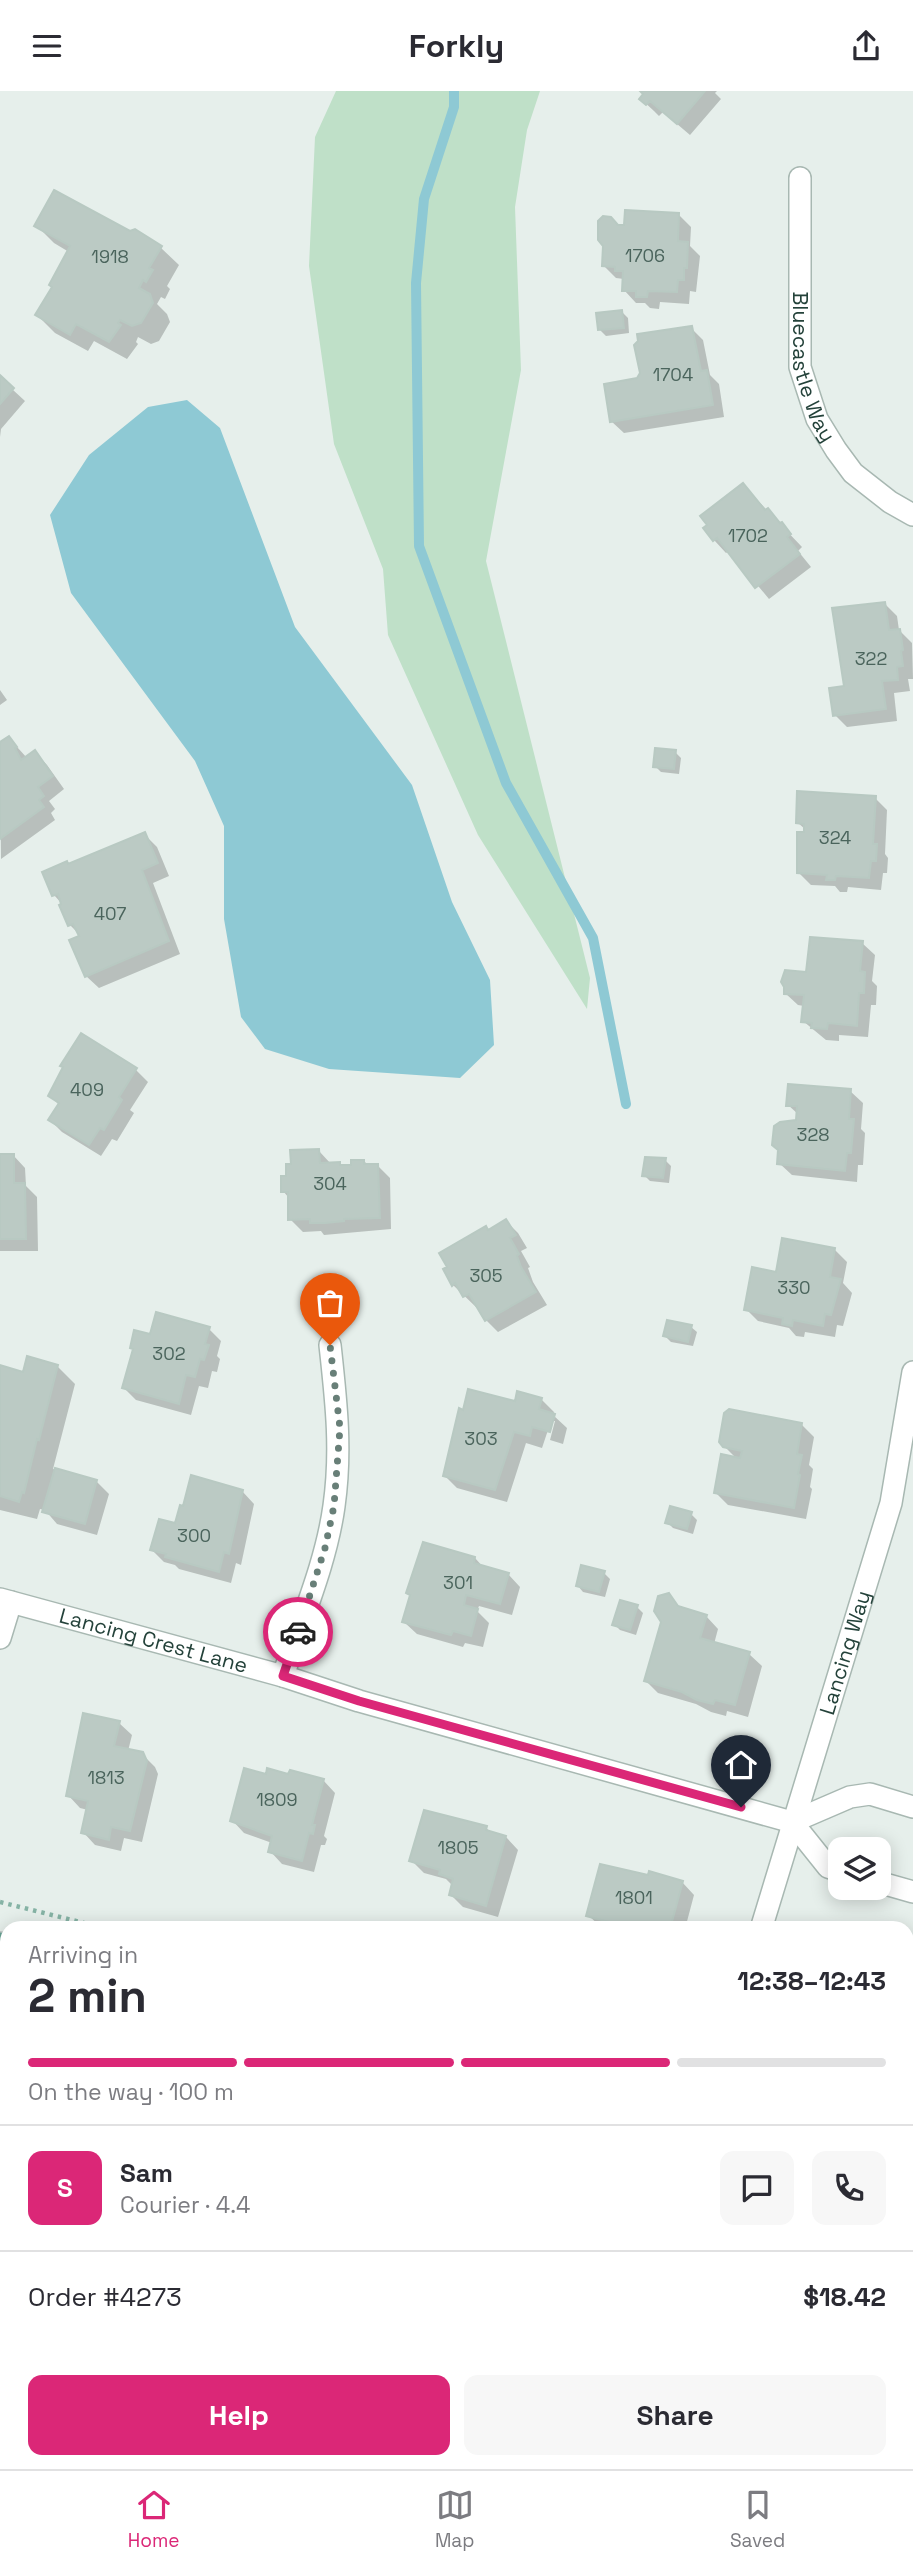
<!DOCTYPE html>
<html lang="en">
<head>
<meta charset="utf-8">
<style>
  body { margin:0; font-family:"Space Grotesk",sans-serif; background:#f7f7f7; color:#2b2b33; height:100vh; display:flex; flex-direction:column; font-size:26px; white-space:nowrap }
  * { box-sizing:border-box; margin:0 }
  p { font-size:23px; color:#7c7c81 }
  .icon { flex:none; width:38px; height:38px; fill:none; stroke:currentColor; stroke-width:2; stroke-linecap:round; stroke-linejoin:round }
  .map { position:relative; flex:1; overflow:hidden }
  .drawer { position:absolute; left:0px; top:1830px; width:914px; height:548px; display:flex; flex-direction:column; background:#fff; border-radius:21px 21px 0 0; box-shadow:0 4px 18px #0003 }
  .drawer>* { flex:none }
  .buttons { position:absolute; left:828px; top:1746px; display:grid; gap:14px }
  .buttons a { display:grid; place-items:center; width:63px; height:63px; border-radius:14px; background:#fff; box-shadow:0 4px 18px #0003; font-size:35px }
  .pin { position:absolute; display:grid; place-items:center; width:60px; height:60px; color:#fff; margin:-72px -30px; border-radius:50% 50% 50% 0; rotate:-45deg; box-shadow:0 0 7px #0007 }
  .pin .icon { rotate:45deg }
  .courier { position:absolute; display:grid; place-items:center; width:70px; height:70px; margin:-35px; border:5px solid #db2777; border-radius:50%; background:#fff; color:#222; box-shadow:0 2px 9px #0007 }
  .headline em { font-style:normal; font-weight:700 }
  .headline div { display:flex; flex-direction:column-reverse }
  .headline { display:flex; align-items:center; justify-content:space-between; height:119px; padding:0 28px }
  h1 { font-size:46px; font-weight:700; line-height:52px }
  .bar { display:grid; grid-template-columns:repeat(4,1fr); gap:10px 7px; align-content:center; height:84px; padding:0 28px }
  .bar i { height:9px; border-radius:5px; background:#e1e1e2 }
  .bar .on { background:#db2777 }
  .bar p { grid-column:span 4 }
  .line { display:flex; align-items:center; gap:18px; padding:0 28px; border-top:2px solid #e1e1e2 }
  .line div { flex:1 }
  .round { display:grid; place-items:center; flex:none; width:74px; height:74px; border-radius:14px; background:#f7f7f7 }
  .action { display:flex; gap:14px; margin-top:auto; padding:14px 28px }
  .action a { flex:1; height:80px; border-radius:14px; background:#db2777; color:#fff; font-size:28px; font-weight:700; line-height:80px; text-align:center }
  .action a+a { background:#f7f7f7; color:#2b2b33 }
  header { display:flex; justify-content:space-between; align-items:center; height:91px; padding:0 28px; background:#fff; font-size:32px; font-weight:700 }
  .tabs { display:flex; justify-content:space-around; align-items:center; height:98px; border-top:2px solid #e1e1e2; background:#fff; font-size:19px; color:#7c7c81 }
  .tabs a { display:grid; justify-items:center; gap:4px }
  .tabs .on { color:#db2777 }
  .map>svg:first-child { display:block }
</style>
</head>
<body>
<header><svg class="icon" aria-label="menu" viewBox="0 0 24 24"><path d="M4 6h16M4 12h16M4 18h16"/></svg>Forkly<svg class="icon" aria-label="share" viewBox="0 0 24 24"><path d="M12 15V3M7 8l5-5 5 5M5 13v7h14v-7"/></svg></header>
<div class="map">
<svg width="913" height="2378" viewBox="0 0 913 2378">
  <rect width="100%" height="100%" fill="#e6efeb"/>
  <path fill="#bfe0c8" d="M336,0h204l-13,39 -12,77 6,163 -35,191 104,417 -3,31 -109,-174 -90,-200 -5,-66 -49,-125 -25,-178 6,-129z"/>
  <path fill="#8ec9d4" d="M187,309l33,28 75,199 117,158 40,117 38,78 4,65 -34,33 -131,-9 -64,-20 -24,-32 -17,-98v-93l-29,-65 -124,-168 -21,-78 39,-60 59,-48z"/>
  <path fill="#0003" d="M641,0h76l-2,2 6,6 -31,36 -27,-23 -4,4 -5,-5 -13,-12 4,-4z
    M678,123l13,13 -1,19 10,10 -4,36 -6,-1 -1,13 -29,-2 -1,7 -9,-1 -5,-5h-9l-12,-13v-11l-8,-1 -12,-12 15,-39z
    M36,134l124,22 19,18 -12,21 3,3 -5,10 -4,-2 -4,7 10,10 3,8 -11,19 -8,3 -13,-7 -2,5 2,2 -11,15 -33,-18 -6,10 -33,-18 -18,-18 17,-27 15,-36 -15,-9z
    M622,221l6,6 1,15 -23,3 -6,-6z
    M691,237l12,12 7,35 9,9 5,33 -100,16 -13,-12 27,-41z
    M0,287l25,23 -24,28 -1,8z
    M743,394l59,62 -4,4 13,16 -42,32 -40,-48 -3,2 -12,-13z
    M885,513l12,12 2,14 13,13 1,36h-5l2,12 -16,2 3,28 -50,6 -12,-12z
    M0,599l7,10 -7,5z
    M9,647l18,20 8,-6 12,13 17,24 -15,12 6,8 -4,4 4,7 -54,39 -1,-115z
    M675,661l6,6 -2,16 -18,-2 -6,-6z
    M875,707l12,12 -2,44 3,4 -1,15h-4l-2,17 -33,-3 -1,5h-7l-5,-6 -24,-1 -12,-12 7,-43 -9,-8z
    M144,743l13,13 12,29 -16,7 27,71 -81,34 -13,-12 -5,-40 -11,-11 -7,-20 -9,-10 -9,-22 24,-7z
    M862,852l13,12 -3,26 5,5 -1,19h-5l-3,32 -29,-2v6l-13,-1 -23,-19 1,-15 -6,-1 -13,-12 22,-19z
    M136,979l12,12 -18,28 4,3 -17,28 -5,-2 -11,17 -39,-24 -12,-12 9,-15 -9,-10z
    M850,1000l13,12 -2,26 4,4 -2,32h-5l-1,17 -65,-7 -13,-12 18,-41 1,-8 -10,-9z
    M319,1060l12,13 22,3 11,-6 4,4h9l13,13 1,51 -67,6 -3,-4 -18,1 -13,-13 -1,-21 -6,-7 5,-13z
    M13,1064l12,13 1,18 11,11 1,54h-38v-95z
    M665,1069l6,6 -2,17 -19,-2 -6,-6z
    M506,1130l12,12 9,15 -6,3 9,16 -2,1 5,14 14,23 -49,27 -12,-12 -7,-13 -2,1 -24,-23 36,-54z
    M834,1158l13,13 -4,21 9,10 -9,33 -6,-1 -2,12 -30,-5 -1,5 -8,-1 -7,-8 -31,-7 -12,-12 31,-35z
    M691,1236l6,5 -4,14 -22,-4 -6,-6z
    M209,1238l12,12 -4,15 3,3 -3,13 -5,-1 -4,17 -9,-2 -8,29 -55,-15 -12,-12 27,-52z
    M57,1275l18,18 -22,85 43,12 13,13 -12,41 -40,-11 -12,-14 -5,-1 -3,10 -37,-9v-143l24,7z
    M541,1308l13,13 -1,3 14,13 -4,16 -13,-4 5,-19h-4l-9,27 -16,-5 -19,59 -50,-14 -13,-13 72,-71z
    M801,1333l13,13 -5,28 4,4 -3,18 2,2 -6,30 -78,-14 -12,-12 21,-34 -13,-13z
    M242,1400l12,13 -13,61 -5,-2 -5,20 -52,-14 -4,-4 -11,-3 -12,-12 24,-25z
    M691,1423l6,6 -4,14 -20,-6 -6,-6z
    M475,1467l9,10 24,6 12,13 -8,28 -33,-9 -2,5 12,12 -6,24 -18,-4 -2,4 -46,-13 -13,-12z
    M604,1482l6,6 -5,18 -22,-5 -5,-6z
    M668,1504l14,14 24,7 12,13 -4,15 35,10 13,12 -14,51 -21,-6 -1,5 -15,-4 -15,-8 -38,-11 -12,-12z
    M637,1516l6,6 -7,22 -16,-5 -6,-6z
    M119,1632l13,12 -4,16 14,3 13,13 3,7 -16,68 -18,-4 -3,13 -26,-6 -12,-13 5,-22 -8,-2 -12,-13z
    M267,1685l56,4 12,13 -11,43 3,3 -2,6h-4l-7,27 -32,-8 -12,-13 2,-8 -28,-10 -12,-13z
    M486,1737l7,6 13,3 12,13 -20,67 -35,-10 -12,-12 2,-9 -7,-7 -22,-6 -13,-13z
    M682,1791l12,13 -9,34h-82l-15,-14z
    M906,1901l7,2v68l-7,-2z
    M516,2371h74l1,2 -6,2v3h-69z"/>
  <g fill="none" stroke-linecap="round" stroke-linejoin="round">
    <path stroke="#8ec9d4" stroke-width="10" d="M454,0v16l-30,92 -8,84 3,263 87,237 87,155 33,166"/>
  </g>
  <path fill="#bbcac4" stroke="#b8c9c2" stroke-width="2" d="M640,0h65l-28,33 -27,-23 -4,4 -7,-6 4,-5z
    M54,99l76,41 5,-2 27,17 -13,22 4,2 -7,12 -3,-2 -4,8 11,6 3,9 -12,20 -9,3 -12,-6 -2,3 3,2 -12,17 -33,-18 -6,11 -35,-20 17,-28 -3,-2 21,-39 -36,-20z
    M625,119l54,3 -1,28 10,1 -1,26h-3v12h-6l-1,12 -29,-1 -1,6h-11v-6h-14l1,-20h-8v-4l-13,-1 1,-20 -5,-6v-19l5,-5 8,1 7,8h6z
    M622,219l2,18 -26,2 -2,-17z
    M692,235l9,45 6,-1 6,35 -103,17 -6,-38 33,-6 3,-5 -6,-28 4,-4 -1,-7z
    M0,284l14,13 -14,16z
    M743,392l22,27 3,-2 12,15 2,-1 9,12 -4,3 13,17 -45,34 -38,-50 -4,3 -10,-13 4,-3 -7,-9z
    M885,511l4,28 11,-1 3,21 -2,1 2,15 -6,1 1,13 -16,1 4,28 -53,7 -4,-28 15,-2 -12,-78z
    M9,645l8,11 -2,1 6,12 14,-10 18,26 -15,11 6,9 -5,4 5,7 -44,32v-97z
    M655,657l21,2 -2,19 -21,-2z
    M797,700l79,5 -3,48h4l-1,17h-5l-2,17 -33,-2 -1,4h-9l1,-5 -30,-2v-41h7v-8l-8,-1z
    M145,741l13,31 -16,7 27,71 -84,36 -16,-37 10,-4 -6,-12 -5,2 -9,-21 2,-1 -3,-10 -6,2 -10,-24 25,-11 1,3z
    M810,846l53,4 -3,30 5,1 -1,21h-5l-2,33 -29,-3 -1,6 -16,-1 1,-5 -11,-1 3,-27 -20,-1v-7l-3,-5 4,-12 21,2z
    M81,942l56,35 -18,29 3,3 -18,30 -4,-2 -11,17 -41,-25 11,-17 -11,-7 15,-29 -3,-1z
    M788,993l63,5 -2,30h5l-3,34h-4l-2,18 -68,-7 1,-14 -6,-5 2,-19 6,-4 16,-2 1,-14h-11z
    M319,1058l1,14 20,-1v3h11v-5h13v4h14l2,54 -36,1v2l-19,2h-15v-4l-22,1v-28h-7v-16h5v-12h5l-1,-14z
    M0,1063h14v29h11l1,56h-26z
    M645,1066l21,1 -3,20 -21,-2z
    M506,1128l10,16 -6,3 9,16 -2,2 4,11 15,25 -51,29 -16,-27 -6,3 -8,-14 -3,3 -9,-17 4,-2 -8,-14 47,-27 2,4z
    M782,1147l53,10 -5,29 11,2 -10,36 -6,-1 -2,12 -30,-6 -1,6 -10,-2 1,-6 -39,-8 8,-43 24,5z
    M156,1221l54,15 -5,17 4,1 -5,15 -4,-1 -5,18 -9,-2 -7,29 -57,-16 11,-39 -3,-1 4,-18 16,4z
    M667,1229l25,5 -4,17 -25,-6z
    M27,1265l31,9 -19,75 -2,-1 -13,54 -2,-1 -3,10 -19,-6v-131l23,7z
    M468,1298l47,12 2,-10 25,7 -3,11 16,5 -5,18 -18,-5 -2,9 -16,-4 -19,58 -52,-14 16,-68 4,2z
    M729,1318l73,14 -5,31 5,1 -4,19 2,1 -6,33 -80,-15 7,-39 19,4 2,-7 -19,-4 -4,-5 5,-29z
    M55,1377l42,12 -12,44 -43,-12z
    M191,1384l52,15 -14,64 -5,-2 -5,20 -54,-15 1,-3 -16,-4 9,-31 16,4 5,-18 3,1z
    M670,1415l22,6 -5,17 -22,-6z
    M423,1451l52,15 -1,6 35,10 -9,31 -34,-9 -2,10 14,4 -7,27 -18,-5 -2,4 -49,-13 8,-27 -4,-2z
    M581,1474l24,6 -6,21 -23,-6z
    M669,1502l9,13 29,9 -7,23 50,14 -15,53 -20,-5 -2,4 -16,-4 -15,-8 -38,-11 17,-59 -7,-11 4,-15z
    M620,1509l18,5 -8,25 -18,-5z
    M83,1622l37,8 -6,25 29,6 4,9 -17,70 -19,-4 -2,13 -28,-7 7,-32 -22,-5z
    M244,1677l22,6 1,-6 21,6 2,-4 34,9 -12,46h3l-2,9 -4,-1 -7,28 -34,-9 4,-16 -42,-15z
    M424,1719l63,16 -1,4 20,6 -20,70 -37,-11 4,-16 -14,-5 1,-4 -31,-9z
    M600,1773l48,11 1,-4 34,10 -13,48h-55l2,-5 -31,-8z
    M906,1899l7,2v57l-7,-2z
    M328,2371l1,4 4,-1 1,4h-38l-1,-6z
    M515,2371h49l5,7h-55z"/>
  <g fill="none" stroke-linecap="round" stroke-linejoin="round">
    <defs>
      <g id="minor">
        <path id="s1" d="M800,87v189l17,52 19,31 17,23 37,29 23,13"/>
        <path id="s2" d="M0,1508l283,77 76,25 433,121"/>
        <path d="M0,1547l11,-36"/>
        <path d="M283,1585c18,-56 43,-112 51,-170 8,-56 2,-106 -4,-161"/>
        <path d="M792,1731l58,-25 20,-3 43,13"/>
        <path d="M792,1731l36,45 12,4"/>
        <path d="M878,1791l35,10"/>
        <path id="s3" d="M761,1838l130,-426 22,-131"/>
        <path d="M0,2249l7,-2"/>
      </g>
      <path id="major" d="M0,1852l7,2
        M0,1924l7,1
        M906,2080l7,2
        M906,2179l7,2"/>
      <path id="highway" d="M906,2213l7,1"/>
    </defs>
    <use href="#minor" stroke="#a8b8b2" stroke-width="24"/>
    <use href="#major" stroke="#c2cac8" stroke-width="24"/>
    <use href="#highway" stroke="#c2cac8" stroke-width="24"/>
    <path stroke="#86b3a5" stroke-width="4.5" stroke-dasharray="3.5 5" stroke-linecap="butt" d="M0,1811l108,27
      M906,2026l7,2"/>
    <use href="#minor" stroke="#fff" stroke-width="21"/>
    <use href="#major" stroke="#6aa596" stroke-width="21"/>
    <use href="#highway" stroke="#2f6f62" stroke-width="21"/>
  </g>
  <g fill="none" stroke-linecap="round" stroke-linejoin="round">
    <path stroke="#687f78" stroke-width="7" stroke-dasharray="0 12.6" d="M298,1541l27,-84 9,-42 6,-78 -10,-83"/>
    <path stroke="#db2777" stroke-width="9" d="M298,1541l-15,44 76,25 382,106"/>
  </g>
  <g text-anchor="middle" stroke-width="5" stroke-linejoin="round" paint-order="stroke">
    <g font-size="18" fill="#4a645c">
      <text x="645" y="171">1706</text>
      <text x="110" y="172">1918</text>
      <text x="673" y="290">1704</text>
      <text x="748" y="451">1702</text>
      <text x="871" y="574">322</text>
      <text x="835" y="753">324</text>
      <text x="110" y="829">407</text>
      <text x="87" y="1005">409</text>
      <text x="813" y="1050">328</text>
      <text x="330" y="1099">304</text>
      <text x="486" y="1191">305</text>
      <text x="794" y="1203">330</text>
      <text x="169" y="1269">302</text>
      <text x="481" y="1354">303</text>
      <text x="194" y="1451">300</text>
      <text x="458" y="1498">301</text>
      <text x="106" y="1693">1813</text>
      <text x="277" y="1715">1809</text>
      <text x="458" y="1763">1805</text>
      <text x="634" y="1813">1801</text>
    </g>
    <g font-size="21" fill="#24423a" stroke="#f7fbf9">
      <text dy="7" stroke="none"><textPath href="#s1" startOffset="191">Bluecastle Way</textPath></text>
      <text dy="7" stroke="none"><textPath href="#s2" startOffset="159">Lancing Crest Lane</textPath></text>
      <text dy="7" stroke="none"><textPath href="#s3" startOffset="289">Lancing Way</textPath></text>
    </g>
  </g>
</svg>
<div class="buttons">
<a><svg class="icon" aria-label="layers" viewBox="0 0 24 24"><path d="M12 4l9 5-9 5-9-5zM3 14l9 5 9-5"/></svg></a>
</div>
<div class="pin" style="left:330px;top:1254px;background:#ea580c"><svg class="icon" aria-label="bag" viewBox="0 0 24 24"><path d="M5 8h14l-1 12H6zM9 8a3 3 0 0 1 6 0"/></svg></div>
<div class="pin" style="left:741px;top:1716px;background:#1f2937"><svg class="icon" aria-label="home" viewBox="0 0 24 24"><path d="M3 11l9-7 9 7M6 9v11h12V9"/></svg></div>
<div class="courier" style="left:298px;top:1541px"><svg class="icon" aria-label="car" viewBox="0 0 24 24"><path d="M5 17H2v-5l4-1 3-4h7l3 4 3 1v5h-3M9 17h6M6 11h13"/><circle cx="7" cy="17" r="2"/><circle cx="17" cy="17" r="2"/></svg></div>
<section class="drawer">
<div class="headline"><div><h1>2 min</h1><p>Arriving in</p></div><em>12:38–12:43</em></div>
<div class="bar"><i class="on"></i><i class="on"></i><i class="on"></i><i></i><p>On the way · 100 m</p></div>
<div class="line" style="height:126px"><b class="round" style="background:#db2777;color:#fff">S</b><div><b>Sam</b><p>Courier · 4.4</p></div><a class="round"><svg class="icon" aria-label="chat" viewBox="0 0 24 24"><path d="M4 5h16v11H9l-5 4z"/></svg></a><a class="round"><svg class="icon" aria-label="phone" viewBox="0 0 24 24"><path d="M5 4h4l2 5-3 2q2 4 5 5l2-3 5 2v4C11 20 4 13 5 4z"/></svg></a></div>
<div class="line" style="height:91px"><div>Order #4273</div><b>$18.42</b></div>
<div class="action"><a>Help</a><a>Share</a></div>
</section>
</div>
<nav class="tabs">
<a class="on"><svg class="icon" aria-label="home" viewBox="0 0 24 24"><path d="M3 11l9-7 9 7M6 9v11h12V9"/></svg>Home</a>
<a><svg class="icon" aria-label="map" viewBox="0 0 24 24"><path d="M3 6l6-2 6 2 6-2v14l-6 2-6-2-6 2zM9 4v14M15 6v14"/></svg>Map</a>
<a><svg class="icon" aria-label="saved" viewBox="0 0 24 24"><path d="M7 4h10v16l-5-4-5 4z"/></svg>Saved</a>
</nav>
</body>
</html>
